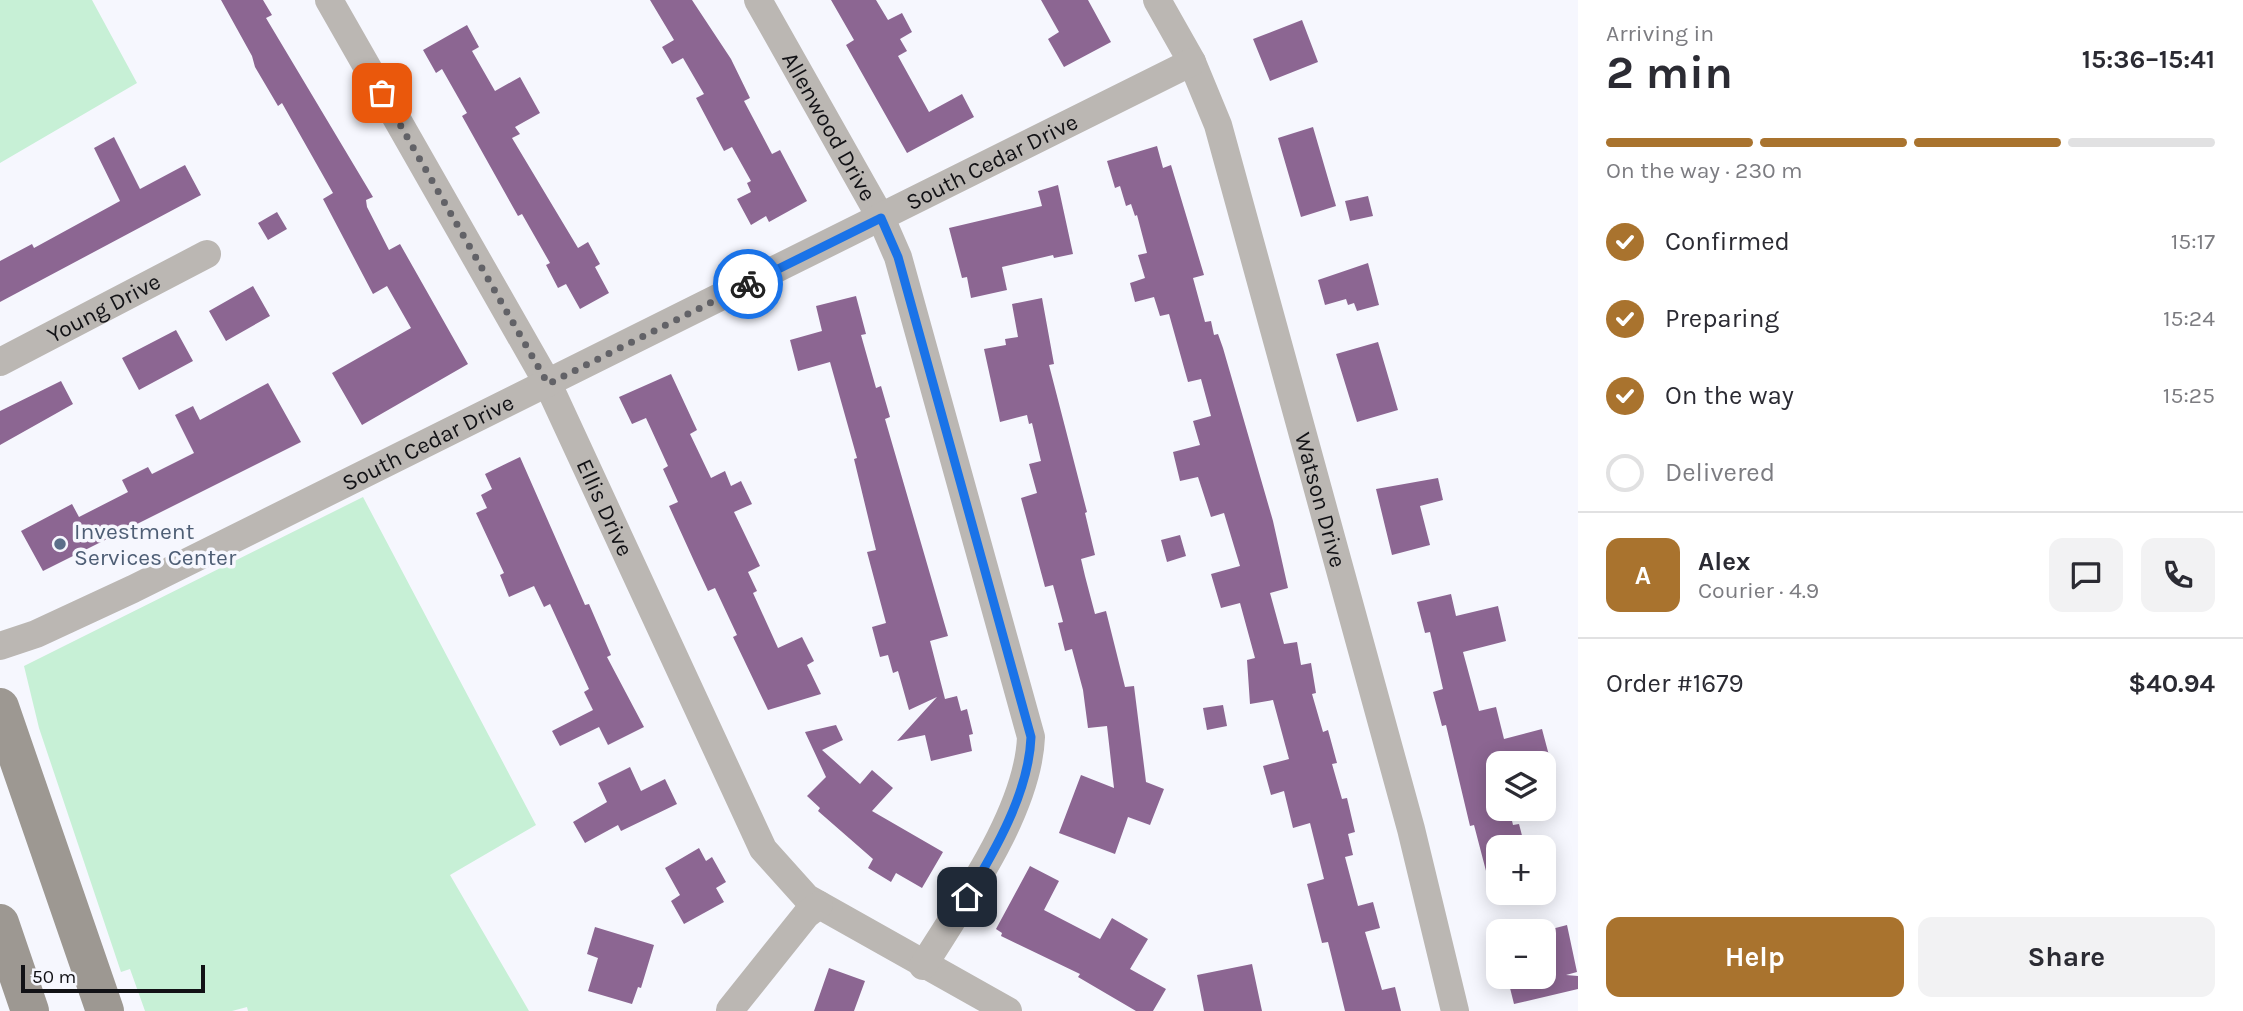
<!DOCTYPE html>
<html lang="en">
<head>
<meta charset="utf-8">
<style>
  body { margin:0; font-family:Karla,sans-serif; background:#f2f2f3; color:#2b2b33; height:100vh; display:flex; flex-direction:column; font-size:26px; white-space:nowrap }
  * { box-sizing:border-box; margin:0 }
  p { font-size:23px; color:#7c7c81 }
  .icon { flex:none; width:38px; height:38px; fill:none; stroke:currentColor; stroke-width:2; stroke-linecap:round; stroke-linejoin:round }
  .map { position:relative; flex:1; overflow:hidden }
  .drawer { display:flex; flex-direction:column; background:#fff; width:665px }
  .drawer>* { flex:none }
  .tools { position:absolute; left:1486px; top:751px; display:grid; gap:14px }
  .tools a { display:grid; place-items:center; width:70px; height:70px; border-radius:14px; background:#fff; box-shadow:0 4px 18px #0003; font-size:35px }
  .scale { position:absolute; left:21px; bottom:18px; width:184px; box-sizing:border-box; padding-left:7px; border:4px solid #121216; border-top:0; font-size:19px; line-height:24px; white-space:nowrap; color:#121216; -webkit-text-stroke:5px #f6f7fe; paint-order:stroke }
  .pin { position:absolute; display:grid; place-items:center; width:60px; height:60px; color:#fff; margin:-30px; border-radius:14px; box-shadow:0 4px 10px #0006 }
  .courier { position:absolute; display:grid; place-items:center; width:70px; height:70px; margin:-35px; border:5px solid #1a73e8; border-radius:50%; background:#fff; color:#222; box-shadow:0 2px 9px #0007 }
  .head em { font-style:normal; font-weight:700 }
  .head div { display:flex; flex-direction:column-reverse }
  .head { display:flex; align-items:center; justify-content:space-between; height:119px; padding:0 28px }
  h1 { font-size:46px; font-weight:700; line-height:52px }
  .bar { display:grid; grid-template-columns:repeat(4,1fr); gap:10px 7px; align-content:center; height:84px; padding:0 28px }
  .bar i { height:9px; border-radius:5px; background:#e1e1e2 }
  .bar .active { background:#a9732e }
  .bar p { grid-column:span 4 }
  .line { display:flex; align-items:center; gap:18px; padding:0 28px; border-top:2px solid #e1e1e2 }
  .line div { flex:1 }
  .round { display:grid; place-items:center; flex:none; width:74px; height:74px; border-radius:14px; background:#f2f2f3 }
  ol { padding:0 28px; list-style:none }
  li { display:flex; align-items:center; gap:21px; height:77px }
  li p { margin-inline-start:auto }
  li .icon { padding:7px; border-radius:50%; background:#a9732e; color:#fff; stroke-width:4 }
  li:last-child { color:#7c7c81 }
  li i { width:38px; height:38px; border:4px solid #e1e1e2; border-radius:50% }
  .button { display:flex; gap:14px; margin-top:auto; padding:14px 28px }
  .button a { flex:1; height:80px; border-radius:14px; background:#a9732e; color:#fff; font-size:28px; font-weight:700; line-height:80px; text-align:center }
  .button a+a { background:#f2f2f3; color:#2b2b33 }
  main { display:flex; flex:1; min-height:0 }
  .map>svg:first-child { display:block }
</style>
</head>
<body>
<main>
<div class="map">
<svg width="1578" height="1011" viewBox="0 0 1578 1011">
  <rect width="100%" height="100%" fill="#f6f7fe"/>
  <path fill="#c7f0d6" d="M0,0h92l45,83 -137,80z
    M363,497l173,328 -86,50 79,136h-281l-1,-4 -15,4h-87l-15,-42 -9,3 -82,-244 -15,-62z"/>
  <path fill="#8c6692" d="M221,0h42l9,15 -6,3 107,179 -7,3 1,7 22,43 11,-6 68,120 -106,61 -30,-52 79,-45 -24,-42 -14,8 -50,-95 10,-6 -51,-90 -4,3 -23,-39 -3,-11z
    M650,0h42l39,59 19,39 -6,3 28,53 8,-4 27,51 -38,21 -3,-6 -15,9 -14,-26 14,-7 -4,-9 4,-2 -19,-34 -8,4 -28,-53 8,-4 -21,-36 -11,6 -10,-17 12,-7z
    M831,0h45l12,20 14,-7 10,19 -12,7 7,12 -9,5 31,56 33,-18 12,23 -67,36 -61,-108 8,-5z
    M1041,0h47l23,42 -47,25 -16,-28 11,-7z
    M1302,20l16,42 -48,19 -17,-42z
    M467,25l12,22 -7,4 23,40 25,-14 20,36 -25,14 5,7 -8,4 66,110 10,-6 12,22 -5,3 14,26 -29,16 -14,-25 -8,4 -12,-23 4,-2 -28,-49 -4,2 -56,-100 5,-3 -25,-44 -6,4 -13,-23z
    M1313,127l23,79 -35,11 -23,-79z
    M114,137l26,52 45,-24 16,30 -201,107v-41l32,-17 2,4 86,-47 -26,-53z
    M1157,146l6,22 8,-3 33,110 -11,3 12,44 6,-1 3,14 4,-1 5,14 50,173 15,67 -18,5 14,51 13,-2 4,23 10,-2 5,30 -4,1 11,38 5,-2 9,33 -5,1 10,35 5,-1 8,34 -7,2 5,21 -8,2 13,49 15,-4 7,26 -15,4 17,58 13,-3 6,24h-56l-17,-69 -6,1 -15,-59 17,-5 -14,-56 -17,5 -9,-37 -13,4 -8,-29 26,-7 -16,-59 -23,4 -3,-44 8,-2 -15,-55 -19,5 -10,-34 29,-8 -16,-53 -13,4 -13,-40 -18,4 -7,-29 27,-7 -7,-24 18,-5 -10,-37 -13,3 -19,-68 -9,2 -6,-19 -19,5 -5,-19 15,-5 -7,-23 9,-2 -10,-38 -2,1 -4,-12 -5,2 -6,-20 -5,2 -8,-27z
    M1058,185l15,69 -19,4 -1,-3 -51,12 5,23 -36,8 -4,-21 -5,1 -13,-50 93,-22 -4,-15z
    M1368,196l5,20 -23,5 -5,-20z
    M277,212l10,17 -19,11 -10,-17z
    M1368,263l11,42 -22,6 -3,-8 -6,2 -2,-6 -21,6 -7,-25z
    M253,286l17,30 -44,25 -17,-30z
    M856,296l10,38 -5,1 15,53 5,-2 9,31 -5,2 63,217 -18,5 15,58 12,-3 4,15 6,-2 6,25 -4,1 3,16 -41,10 -6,-26 -28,6 40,-44 -28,13 -11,-39 -5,2 -5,-18 -8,2 -8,-30 14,-4 -19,-71 9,-2 -22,-91 3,-1 -27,-96 -32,9 -8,-31 32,-9 -6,-25z
    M1042,298l12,66 -5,1 38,147 -2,1 10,42 -14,4 4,17 10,38 11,-3 19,76 9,-1 12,96 18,7 -14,36 -22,-8 -13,37 -56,-21 22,-58 33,13 -7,-62 -19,2 -5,-38 -11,-41 -7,2 -7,-28 5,-1 -10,-37 -8,2 -24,-89 16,-5 -8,-29 12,-3 -9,-38 -3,1 -2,-9 -27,7 -16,-73 22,-4 -1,-6 13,-2 -6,-33z
    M176,330l17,31 -54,29 -17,-32z
    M1378,342l20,68 -41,12 -21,-68z
    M671,374l26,56 -7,4 21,44 14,-7 6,15 10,-5 11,23 -18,8 26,54 -12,6 9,19 -4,2 25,55 24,-11 12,24 -7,4 14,29 -53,16 -35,-73 4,-2 -22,-47 -7,3 -14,-30 -25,-55 9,-4 -15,-33 5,-3 -22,-48 -14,6 -13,-27z
    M61,381l12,23 -73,41v-34z
    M268,383l33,59 -258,129 -22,-40 51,-27 7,13 49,-25 -6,-12 26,-13 4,7 42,-21 -19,-38 18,-9 7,14z
    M520,457l65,148 4,-1 22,51 -4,2 37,70 -36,18 -9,-18 -39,19 -8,-15 41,-21 -9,-18 5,-3 -39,-85 -6,3 -10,-21 -25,11 -9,-22 4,-2 -28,-60 11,-5 -6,-13 11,-6 -7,-15z
    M1438,478l5,22 -23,6 10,39 -38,10 -16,-66z
    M1180,535l6,21 -19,6 -6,-22z
    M1451,594l5,22 42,-10 8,35 -43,11 16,59 17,-4 8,32 38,-10 9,34h-53v45h11l4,17 6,-1 6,23h-27v42l-7,1 -17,-65 -4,1 -24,-101 -4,1 -9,-34 10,-3 -13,-57 -5,1 -8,-31z
    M1223,705l4,21 -20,4 -4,-22z
    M836,725l7,15 -21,10 38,34 12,-14 21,18 -21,23 71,41 -21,36 -26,-15 -5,9 -23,-14 5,-9 -55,-48 2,-3 -13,-12 19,-19 -21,-45z
    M630,767l11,24 24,-12 12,25 -56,27 -3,-6 -33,18 -12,-21 34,-20 -9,-19z
    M699,848l7,13 6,-4 14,25 -10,6 8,14 -40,22 -13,-23 9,-6 -15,-27z
    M1030,866l29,15 -15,29 56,29 12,-21 36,21 -18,30 36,20 -13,22h-17l-58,-34 2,-3 -79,-38 1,-3 -6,-4z
    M1567,925l10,47 -11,3 12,1v13l-64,15 -7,-28h37v-45z
    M595,927l59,18 -13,43 -3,-1 -6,17 -44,-13 10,-33 -11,-4z
    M1252,964l10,47h-58l-7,-36z
    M829,968l36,13 -11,30h-40z"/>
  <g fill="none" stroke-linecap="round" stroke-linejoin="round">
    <g stroke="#bbb7b3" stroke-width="28">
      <path id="s1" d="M329,0l219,384 215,465 44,49 201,113"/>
      <path id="s2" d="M758,0l123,218 17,39 133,480c-3,75 -69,166 -108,229"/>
      <path id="s3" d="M1157,0l35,62 26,63 193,704 44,182"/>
      <path id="s4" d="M0,362l207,-108"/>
      <path id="s5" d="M0,646l36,-12 97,-45 1059,-527"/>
      <path d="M730,1010l76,-95 13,-10"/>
    </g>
    <path stroke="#9d9892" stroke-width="38" d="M0,707l105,304
      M0,923l30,88"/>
  </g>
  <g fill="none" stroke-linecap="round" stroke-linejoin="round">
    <path stroke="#626267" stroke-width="7" stroke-dasharray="0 12.6" d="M382,93l166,291 200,-100"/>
    <path stroke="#1a73e8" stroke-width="9" d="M748,284l133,-66 17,39 133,480c-2,55 -36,114 -64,160"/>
  </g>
  <circle fill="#5c6f8a" stroke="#f6f7fe" stroke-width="2.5" cx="60" cy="544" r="7"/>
  <g text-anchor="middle" stroke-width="7" stroke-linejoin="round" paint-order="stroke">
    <g font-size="23" fill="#121216" stroke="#f6f7fe">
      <text dy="8" stroke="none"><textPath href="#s2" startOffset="145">Allenwood Drive</textPath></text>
      <text dy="8" stroke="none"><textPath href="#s5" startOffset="1104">South Cedar Drive</textPath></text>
      <text dy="8" stroke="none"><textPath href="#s4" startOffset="117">Young Drive</textPath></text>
      <text dy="8" stroke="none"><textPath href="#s5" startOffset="474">South Cedar Drive</textPath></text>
      <text dy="8" stroke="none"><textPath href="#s3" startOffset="528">Watson Drive</textPath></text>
      <text dy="8" stroke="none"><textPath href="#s1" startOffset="578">Ellis Drive</textPath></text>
    </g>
    <g font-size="23" fill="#4e5e75" stroke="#f6f7fe" text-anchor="start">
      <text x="74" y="539">Investment<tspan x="74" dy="26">Services Center</tspan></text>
    </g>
  </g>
</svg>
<div class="tools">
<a><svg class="icon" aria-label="layers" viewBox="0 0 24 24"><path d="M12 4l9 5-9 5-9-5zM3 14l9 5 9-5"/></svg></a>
<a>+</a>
<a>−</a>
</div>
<div class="scale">50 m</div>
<div class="pin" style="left:382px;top:93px;background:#ea580c"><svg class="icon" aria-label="bag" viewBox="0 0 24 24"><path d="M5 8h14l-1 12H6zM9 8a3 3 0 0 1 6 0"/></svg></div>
<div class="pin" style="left:967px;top:897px;background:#1f2937"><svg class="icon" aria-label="home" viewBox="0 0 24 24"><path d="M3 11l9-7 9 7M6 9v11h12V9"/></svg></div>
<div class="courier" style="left:748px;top:284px"><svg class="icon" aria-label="bike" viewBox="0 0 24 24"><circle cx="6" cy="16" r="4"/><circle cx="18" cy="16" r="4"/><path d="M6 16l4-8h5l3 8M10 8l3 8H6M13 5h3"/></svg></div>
</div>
<section class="drawer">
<div class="head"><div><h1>2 min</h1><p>Arriving in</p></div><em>15:36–15:41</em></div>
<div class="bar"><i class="active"></i><i class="active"></i><i class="active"></i><i></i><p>On the way · 230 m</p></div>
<ol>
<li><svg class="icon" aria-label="check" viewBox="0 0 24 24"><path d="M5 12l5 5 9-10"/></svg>Confirmed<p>15:17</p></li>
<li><svg class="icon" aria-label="check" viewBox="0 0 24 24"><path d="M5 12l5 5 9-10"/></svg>Preparing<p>15:24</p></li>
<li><svg class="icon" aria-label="check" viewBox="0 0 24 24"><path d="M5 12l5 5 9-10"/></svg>On the way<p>15:25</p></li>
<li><i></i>Delivered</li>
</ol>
<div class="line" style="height:126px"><b class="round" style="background:#a9732e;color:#fff">A</b><div><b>Alex</b><p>Courier · 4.9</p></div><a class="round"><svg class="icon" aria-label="chat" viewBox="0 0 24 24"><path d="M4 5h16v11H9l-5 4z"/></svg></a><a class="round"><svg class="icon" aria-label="phone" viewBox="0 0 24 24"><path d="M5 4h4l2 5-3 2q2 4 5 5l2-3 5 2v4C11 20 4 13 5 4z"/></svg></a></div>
<div class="line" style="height:91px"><div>Order #1679</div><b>$40.94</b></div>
<div class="button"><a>Help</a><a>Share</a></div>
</section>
</main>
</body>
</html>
